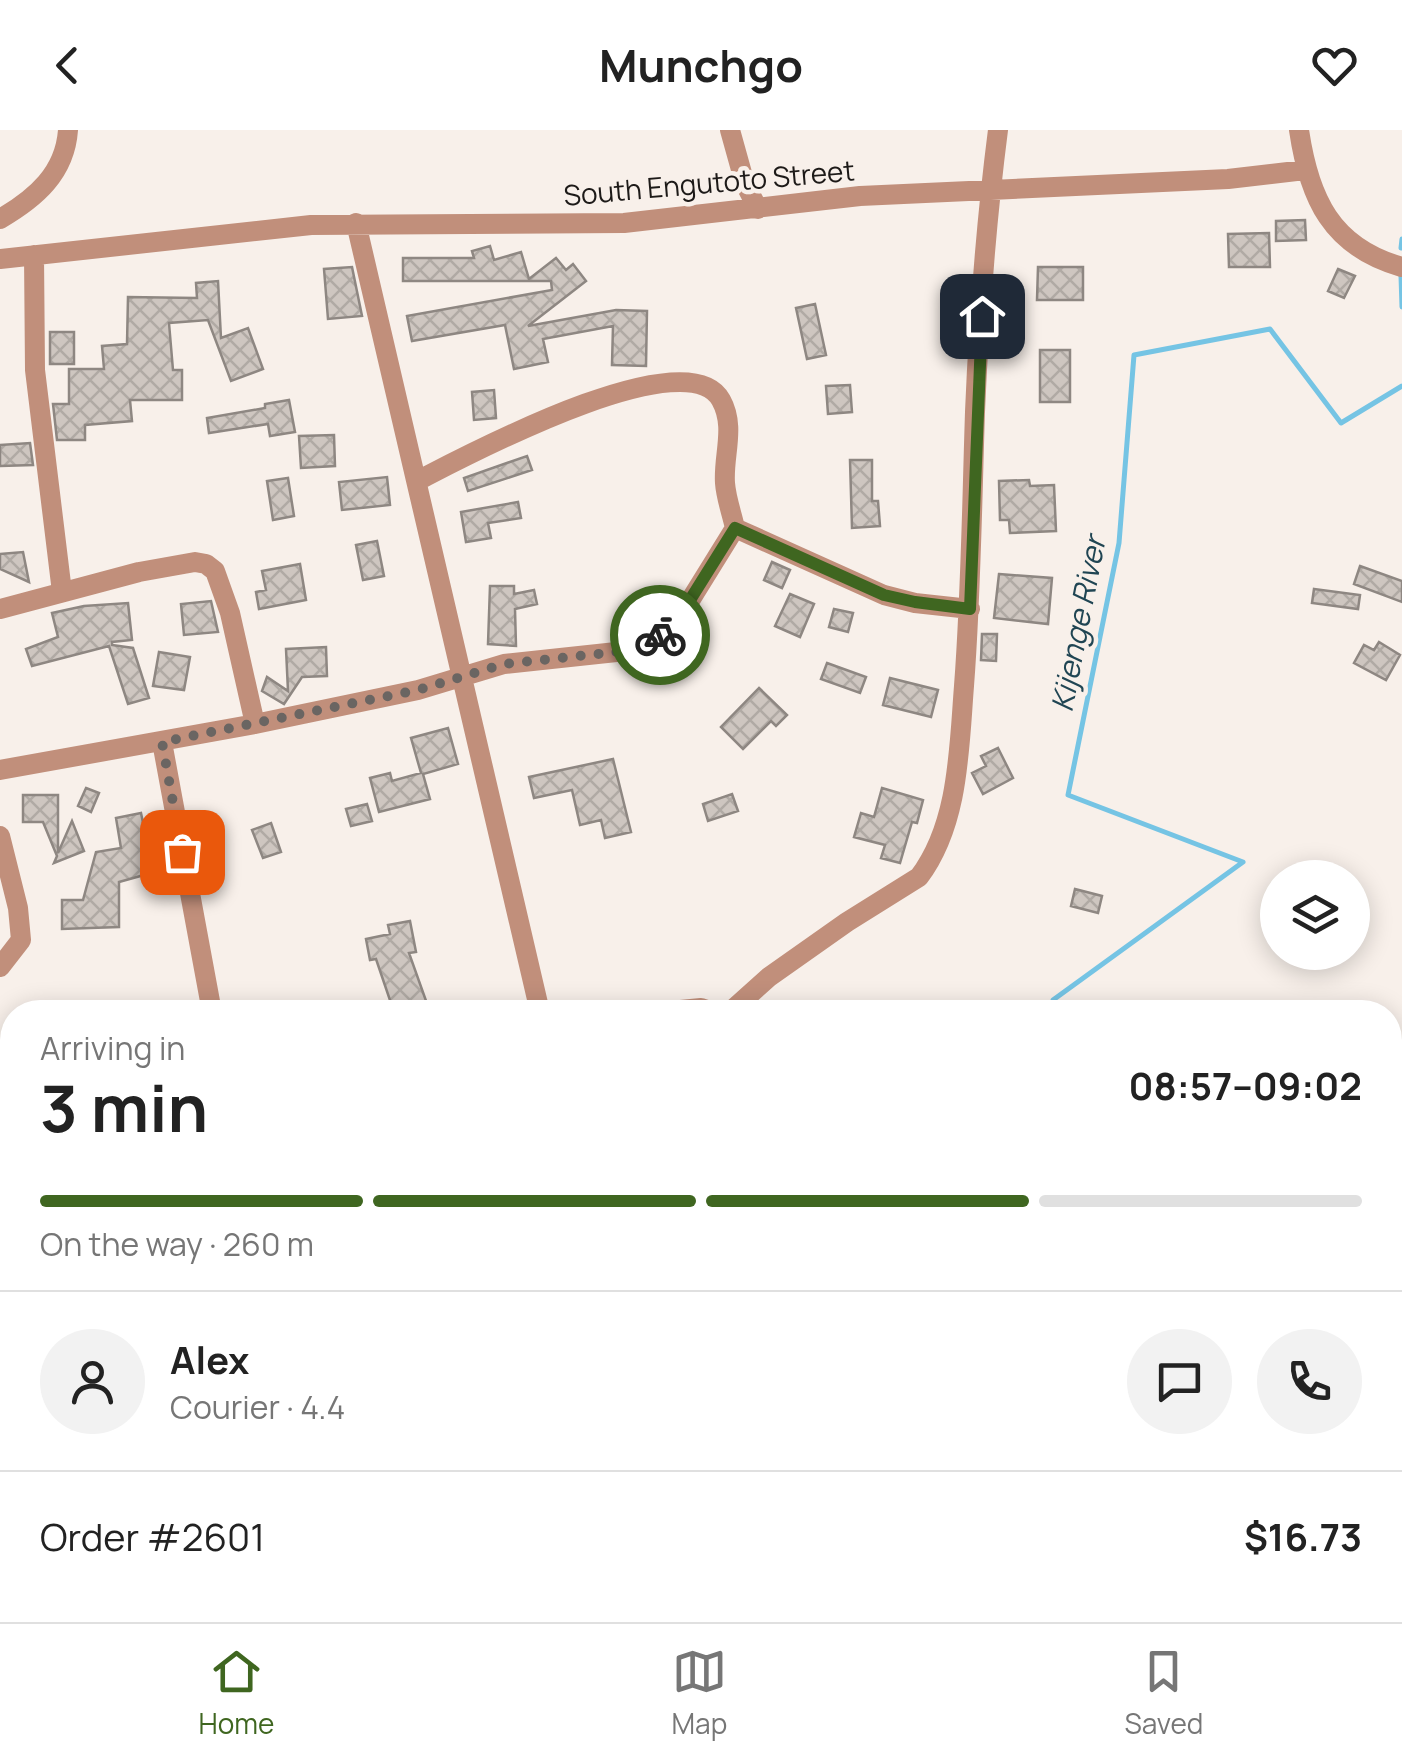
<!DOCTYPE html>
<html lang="en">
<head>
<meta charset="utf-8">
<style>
  body { margin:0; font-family:Manrope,sans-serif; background:#f2f2f2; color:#222; height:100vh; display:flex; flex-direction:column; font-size:38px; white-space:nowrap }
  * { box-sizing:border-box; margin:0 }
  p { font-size:32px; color:#767676 }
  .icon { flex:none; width:55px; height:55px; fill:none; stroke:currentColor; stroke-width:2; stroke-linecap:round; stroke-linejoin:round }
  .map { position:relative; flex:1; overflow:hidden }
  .sheet { position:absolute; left:0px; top:870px; width:1402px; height:622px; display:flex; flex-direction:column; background:#fff; border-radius:40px 40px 0 0; box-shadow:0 5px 25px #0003 }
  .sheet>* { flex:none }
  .buttons { position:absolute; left:1260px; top:730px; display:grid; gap:20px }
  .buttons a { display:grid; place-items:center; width:110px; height:110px; border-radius:50%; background:#fff; box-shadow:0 5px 25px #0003; font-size:50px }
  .pin { position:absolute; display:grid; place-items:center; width:85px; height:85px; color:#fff; margin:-42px; border-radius:20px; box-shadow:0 5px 15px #0006 }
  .courier { position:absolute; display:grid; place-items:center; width:100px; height:100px; margin:-50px; border:8px solid #3f6620; border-radius:50%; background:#fff; color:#222; box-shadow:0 2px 12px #0007 }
  .headline em { font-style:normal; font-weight:700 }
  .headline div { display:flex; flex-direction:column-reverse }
  .headline { display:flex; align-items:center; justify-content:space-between; height:170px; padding:0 40px }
  h1 { font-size:65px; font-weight:700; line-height:75px }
  .bar { display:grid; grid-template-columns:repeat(4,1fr); gap:15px 10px; align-content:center; height:120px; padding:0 40px }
  .bar i { height:12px; border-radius:8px; background:#e0e0e0 }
  .bar .current { background:#3f6620 }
  .bar p { grid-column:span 4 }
  .line { display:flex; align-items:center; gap:25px; padding:0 40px; border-top:2px solid #e0e0e0 }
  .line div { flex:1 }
  .round { display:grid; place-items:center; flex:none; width:105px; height:105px; border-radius:52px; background:#f2f2f2 }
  header { display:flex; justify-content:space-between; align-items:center; height:130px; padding:0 40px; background:#fff; font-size:45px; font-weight:700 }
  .tab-bar { display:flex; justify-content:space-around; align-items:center; height:140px; border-top:2px solid #e0e0e0; background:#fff; font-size:28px; color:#767676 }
  .tab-bar a { display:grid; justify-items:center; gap:5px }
  .tab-bar .current { color:#3f6620 }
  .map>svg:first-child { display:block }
</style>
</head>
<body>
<header><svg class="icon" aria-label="back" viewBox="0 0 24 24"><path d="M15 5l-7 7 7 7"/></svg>Munchgo<svg class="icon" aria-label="heart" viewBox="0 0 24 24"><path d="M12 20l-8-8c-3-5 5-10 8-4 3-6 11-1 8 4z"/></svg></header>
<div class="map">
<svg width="1402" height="1492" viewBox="0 0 1402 1492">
  <defs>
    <pattern id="building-cross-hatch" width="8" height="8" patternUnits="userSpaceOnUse" patternTransform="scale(2.5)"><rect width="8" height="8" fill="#cec6c0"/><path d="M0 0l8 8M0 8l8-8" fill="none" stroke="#b0aaa4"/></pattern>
  </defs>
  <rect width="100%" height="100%" fill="#f8f0ea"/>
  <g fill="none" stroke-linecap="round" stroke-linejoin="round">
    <path stroke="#75c4e4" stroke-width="5" d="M1401,118l1,-9
      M1401,146l1,31
      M1052,882l1,-12 190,-138 -175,-67 51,-252 15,-188 136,-26 71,94 61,-37
      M988,1492l1,-12"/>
  </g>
  <path fill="url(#building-cross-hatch)" stroke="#8e8782" stroke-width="2.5" d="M1305,90l1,20 -30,1v-20z
    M1269,103l1,34h-41l-1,-33z
    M490,116l4,14 27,-8 8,27 27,-21 10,12 7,-6 13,17 -58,45 88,-16 31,1 -1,55 -34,-1 1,-39 -70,13 5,23 -34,7 -9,-44 -93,16 -5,-25 145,-26 -1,-9h-148v-23h71l-2,-7z
    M352,137l10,49 -34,3 -4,-50z
    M1038,137h45v33h-46z
    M1338,139l17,7 -11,22 -16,-7z
    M218,151l3,57 27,-10 15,41 -32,12 -23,-61 -39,3 4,47h9v30h-52l2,21 -47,4v15h-28l-4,-36h16v-35h35l-2,-23 25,-2 1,-47 69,1 -1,-15z
    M815,174l11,51 -19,4 -11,-51z
    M50,202h24v32h-24z
    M1040,220h30v52h-30z
    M850,255l2,27 -24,2 -2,-28z
    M494,260l2,28 -22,2 -2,-28z
    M289,270l6,32 -25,4 -2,-12 -59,9 -2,-15 58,-10v-4z
    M334,305l1,31 -34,2 -2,-32z
    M30,313l3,22 -33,1v-21z
    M527,326l5,14 -64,21 -4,-13z
    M850,330h22v41h6l2,25 -28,2z
    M387,347l3,28 -48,5 -3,-28z
    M288,348l6,38 -21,4 -6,-39z
    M1029,350l1,6 24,-1 2,46 -46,2 -1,-13h-9l-1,-39z
    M518,372l3,16 -33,5 3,15 -25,4 -5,-30z
    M377,411l7,35 -21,4 -7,-35z
    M23,422l6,30 -29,-13v-15z
    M772,432l18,8 -8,18 -18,-8z
    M300,434l6,36 -47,9 -3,-17 10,-2 -4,-19z
    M1360,436l42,15v21l-48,-18z
    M999,444l53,4 -4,46 -54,-6z
    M490,456h24v8l20,-4 3,14 -22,5 1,37 -28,-2z
    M1314,459l46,6 -2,14 -46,-6z
    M790,464l24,10 -14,33 -25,-11z
    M211,471l7,31 -34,3 -3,-31z
    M128,473l4,37 -20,2v3l21,3 16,50 -21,6 -19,-58 -77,20 -6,-17 32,-12 -6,-24 32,-7z
    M834,479l19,4 -5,19 -19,-5z
    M982,504h15l-1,27 -15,-1z
    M1379,512l21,13 -14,25 -32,-17 10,-18 10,5z
    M326,517l1,29 -25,1 -18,27 -22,-13 5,-14 21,14 -2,-42z
    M159,522l31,5 -6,33 -31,-4z
    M827,533l39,14 -6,16 -39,-14z
    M890,548l48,12 -7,27 -48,-12z
    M759,558l28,27 -11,11 -5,-5 -28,28 -22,-22z
    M448,598l10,36 -35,10 7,25 -51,13 -9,-34 20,-5 2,8 29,-8 -10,-35z
    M998,618l15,30 -30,16 -11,-21 14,-7 -5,-10z
    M613,629l18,73 -26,6 -4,-18 -21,5 -8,-35 -38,8 -5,-21z
    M86,658l13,5 -8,19 -13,-6z
    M882,658l41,12 -6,23 -5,-1 -12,41 -19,-5 4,-13 -31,-8 7,-24 13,4z
    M732,664l6,17 -30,10 -5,-17z
    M23,665h35v58l14,-32 12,30 -30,12 3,-7 -14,-34h-20z
    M367,674l5,17 -21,5 -5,-17z
    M141,683l8,39 16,-4 4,20 -50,14v45l-57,2v-29h21l13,-48 25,-4 -5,-30z
    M271,693l10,29 -18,6 -11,-28z
    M1075,759l27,7 -4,17 -27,-7z
    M410,791l6,31 -7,1 21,59h-36l-18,-53 -6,1 -4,-21 24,-5 -2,-9z"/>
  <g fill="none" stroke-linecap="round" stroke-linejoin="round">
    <path stroke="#c18f7b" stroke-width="20" d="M730,0l15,54 13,25
      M1299,0c10,68 32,117 103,137
      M0,89c36,-21 65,-46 68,-89
      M356,93l184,789
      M34,125l1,115 27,222
      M0,129l311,-34 313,-2 236,-27 368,-17 77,-9
      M417,351c47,-24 270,-144 304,-81 15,27 2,55 4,83 1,15 7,31 10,45l149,67 31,8 55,6
      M0,479l139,-37 56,-10 11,2 9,7 15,42 25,111
      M162,612l50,270
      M0,640l255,-46 163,-34 86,-26 131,-14 27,-17 29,-34 44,-71
      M0,706l18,72 3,32 -21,27
      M660,882l41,-4 12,4
      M730,882l39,-35 78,-55 72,-45c40,-53 40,-128 45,-191 7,-91 8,-183 11,-274 4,-95 11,-189 23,-282
      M0,1101l12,-7
      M0,1398l12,12
      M75,1480l10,12
      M578,1480l9,12
      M522,1492l14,-12
      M685,1492l13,-12"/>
  </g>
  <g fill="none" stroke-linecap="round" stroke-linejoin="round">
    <path stroke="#6a6562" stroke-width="10" stroke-dasharray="0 18" d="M182,722l-20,-110 256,-52 86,-26 131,-14 25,-15"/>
    <path stroke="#3f6620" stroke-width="12" d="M660,505l30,-35 45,-72 149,67 31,7 55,7 12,-293"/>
  </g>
  <g text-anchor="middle" stroke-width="9" stroke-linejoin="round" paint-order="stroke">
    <g font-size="28" fill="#1d1a18" stroke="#f8f0ea">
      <text transform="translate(709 53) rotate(-5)" y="10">South Engutoto Street</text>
    </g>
    <g font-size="30" font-style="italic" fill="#204553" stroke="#f8f0ea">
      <text transform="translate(1079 494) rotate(-79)" y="10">Kijenge River</text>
    </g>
  </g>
</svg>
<div class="buttons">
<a><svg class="icon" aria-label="layers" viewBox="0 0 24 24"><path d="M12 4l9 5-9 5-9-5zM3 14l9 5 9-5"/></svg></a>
</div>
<div class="pin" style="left:182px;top:722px;background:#ea580c"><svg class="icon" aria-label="bag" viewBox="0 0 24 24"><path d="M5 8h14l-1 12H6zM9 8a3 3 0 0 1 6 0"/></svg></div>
<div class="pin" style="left:982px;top:186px;background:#1f2937"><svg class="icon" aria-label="home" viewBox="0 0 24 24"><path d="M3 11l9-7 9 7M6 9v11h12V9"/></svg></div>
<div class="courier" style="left:660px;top:505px"><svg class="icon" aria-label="bike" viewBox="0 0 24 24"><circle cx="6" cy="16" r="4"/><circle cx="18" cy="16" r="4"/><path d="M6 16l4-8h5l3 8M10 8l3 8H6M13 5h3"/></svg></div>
<section class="sheet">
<div class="headline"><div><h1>3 min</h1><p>Arriving in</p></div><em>08:57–09:02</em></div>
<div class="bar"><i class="current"></i><i class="current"></i><i class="current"></i><i></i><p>On the way · 260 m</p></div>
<div class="line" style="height:180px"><a class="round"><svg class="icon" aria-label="person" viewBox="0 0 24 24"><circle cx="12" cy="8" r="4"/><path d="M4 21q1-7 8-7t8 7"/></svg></a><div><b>Alex</b><p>Courier · 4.4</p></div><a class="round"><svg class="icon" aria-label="chat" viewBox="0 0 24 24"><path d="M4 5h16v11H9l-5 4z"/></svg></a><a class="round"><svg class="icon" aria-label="phone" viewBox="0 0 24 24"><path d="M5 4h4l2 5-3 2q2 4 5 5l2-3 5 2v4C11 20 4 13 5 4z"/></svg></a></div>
<div class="line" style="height:130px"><div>Order #2601</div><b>$16.73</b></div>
</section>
</div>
<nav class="tab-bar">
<a class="current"><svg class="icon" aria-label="home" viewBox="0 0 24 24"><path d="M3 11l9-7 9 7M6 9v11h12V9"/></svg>Home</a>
<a><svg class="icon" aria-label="map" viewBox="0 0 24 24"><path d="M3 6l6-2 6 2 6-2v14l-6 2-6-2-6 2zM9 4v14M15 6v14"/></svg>Map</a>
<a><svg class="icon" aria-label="saved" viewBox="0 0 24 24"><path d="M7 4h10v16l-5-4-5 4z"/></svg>Saved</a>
</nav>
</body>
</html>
